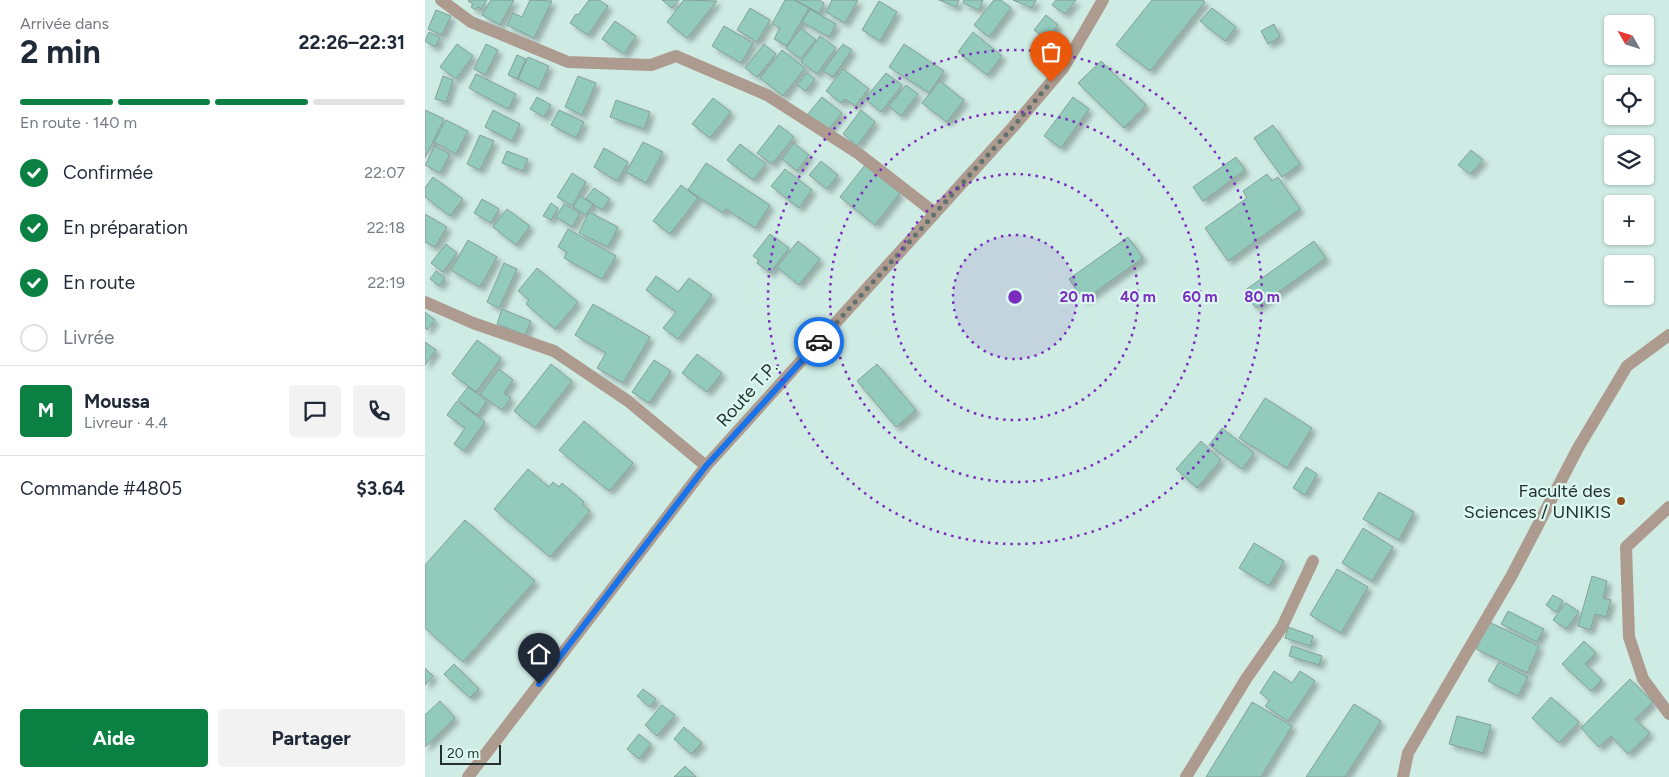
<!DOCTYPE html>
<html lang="fr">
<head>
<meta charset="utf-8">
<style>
  body { margin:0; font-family:Figtree,sans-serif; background:#f2f2f3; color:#1f2937; height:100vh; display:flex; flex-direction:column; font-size:19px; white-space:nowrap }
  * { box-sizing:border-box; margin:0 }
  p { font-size:16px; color:#747a83 }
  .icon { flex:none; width:28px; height:28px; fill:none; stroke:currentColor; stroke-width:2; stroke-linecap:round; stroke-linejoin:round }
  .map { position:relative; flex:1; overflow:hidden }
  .panel { display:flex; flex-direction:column; background:#fff; width:425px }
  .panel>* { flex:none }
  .needle { width:32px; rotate:309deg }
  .fabs { position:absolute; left:1179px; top:15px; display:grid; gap:10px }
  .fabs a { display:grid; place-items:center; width:50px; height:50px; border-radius:5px; background:#fff; box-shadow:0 1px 4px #0004; font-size:25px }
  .scale { position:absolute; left:15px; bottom:12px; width:61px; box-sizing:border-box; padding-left:5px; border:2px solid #26312e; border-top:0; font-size:14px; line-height:18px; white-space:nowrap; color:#26312e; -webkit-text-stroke:4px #dcf9f1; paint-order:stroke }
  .pin { position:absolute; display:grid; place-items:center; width:42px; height:42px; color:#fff; margin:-51px -21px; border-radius:50% 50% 50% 0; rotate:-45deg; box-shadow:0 0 5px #0007 }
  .pin .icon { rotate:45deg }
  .courier { position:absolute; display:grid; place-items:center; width:50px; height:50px; margin:-25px; border:4px solid #1a73e8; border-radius:50%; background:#fff; color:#222; box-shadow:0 1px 6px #0007 }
  .summary em { font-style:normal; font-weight:700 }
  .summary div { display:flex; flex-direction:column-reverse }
  .summary { display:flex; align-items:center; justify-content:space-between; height:85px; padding:0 20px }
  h1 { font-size:32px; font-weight:700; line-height:38px }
  .bar { display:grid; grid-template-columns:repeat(4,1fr); gap:8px 5px; align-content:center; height:60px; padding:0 20px }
  .bar i { height:6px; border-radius:4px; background:#e0e1e3 }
  .bar .selected { background:#0b8043 }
  .bar p { grid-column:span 4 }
  .line { display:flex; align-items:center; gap:12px; padding:0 20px; border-top:1px solid #e0e1e3 }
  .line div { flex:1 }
  .round { display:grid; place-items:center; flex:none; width:52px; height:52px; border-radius:5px; background:#f2f2f3 }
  ol { padding:0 20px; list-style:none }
  li { display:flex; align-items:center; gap:15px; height:55px }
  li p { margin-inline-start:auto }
  li .icon { padding:5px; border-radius:50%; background:#0b8043; color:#fff; stroke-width:4 }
  li:last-child { color:#747a83 }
  li i { width:28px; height:28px; border:2px solid #e0e1e3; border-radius:50% }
  .action { display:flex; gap:10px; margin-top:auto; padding:10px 20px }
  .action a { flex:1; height:58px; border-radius:5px; background:#0b8043; color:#fff; font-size:20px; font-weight:700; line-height:58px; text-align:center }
  .action a+a { background:#f2f2f3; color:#1f2937 }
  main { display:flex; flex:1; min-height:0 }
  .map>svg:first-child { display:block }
</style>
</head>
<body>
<main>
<section class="panel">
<div class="summary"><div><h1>2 min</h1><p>Arrivée dans</p></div><em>22:26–22:31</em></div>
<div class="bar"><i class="selected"></i><i class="selected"></i><i class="selected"></i><i></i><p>En route · 140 m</p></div>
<ol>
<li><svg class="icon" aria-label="check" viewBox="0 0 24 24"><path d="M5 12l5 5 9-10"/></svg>Confirmée<p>22:07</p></li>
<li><svg class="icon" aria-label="check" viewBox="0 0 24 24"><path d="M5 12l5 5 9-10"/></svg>En préparation<p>22:18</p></li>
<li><svg class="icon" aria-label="check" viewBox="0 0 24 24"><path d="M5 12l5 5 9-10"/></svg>En route<p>22:19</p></li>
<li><i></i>Livrée</li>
</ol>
<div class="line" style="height:90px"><b class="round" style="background:#0b8043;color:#fff">M</b><div><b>Moussa</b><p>Livreur · 4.4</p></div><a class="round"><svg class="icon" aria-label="chat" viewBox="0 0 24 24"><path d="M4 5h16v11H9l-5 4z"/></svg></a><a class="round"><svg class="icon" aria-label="phone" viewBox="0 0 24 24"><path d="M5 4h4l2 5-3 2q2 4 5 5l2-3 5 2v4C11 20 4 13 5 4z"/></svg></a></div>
<div class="line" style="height:65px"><div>Commande #4805</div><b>$3.64</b></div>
<div class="action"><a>Aide</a><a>Partager</a></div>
</section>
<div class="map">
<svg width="1244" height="777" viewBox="0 0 1244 777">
  <defs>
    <filter id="shadow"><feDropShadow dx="4.5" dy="4.5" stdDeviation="2.5" flood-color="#0004"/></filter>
  </defs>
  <rect width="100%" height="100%" fill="#cfece4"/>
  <path fill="#92cbbc" stroke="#849f98" filter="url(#shadow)" d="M44,0h18l-6,9 -3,-2 -2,3 -5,-3 2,-3 -5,-3z
    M66,0h23l-14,25 -18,-10z
    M105,0l22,1 -18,37 -27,-13 6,-12 9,4z
    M164,0h10l9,6 -20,29 -18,-12 6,-9 2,1z
    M237,0h17l-7,8z
    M259,0l33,1 -30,37 -20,-16z
    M360,0h9l15,8 -22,38 -13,-7 6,-11 -8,-4z
    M370,0h24l5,3 -5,10z
    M407,0h26l-13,23 -19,-11z
    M514,0h20l-3,7z
    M539,0h19l-4,10 -16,-7z
    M569,0h7l10,8 -22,29 -15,-12z
    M588,0h23l-4,8z
    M631,0h20l-11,14 -13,-9z
    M727,0h51l2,2 -55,69 -34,-26z
    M454,1l18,11 -17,29 -18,-11z
    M325,8l20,12 -13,22 -20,-12z
    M787,8l24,19 -11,14 -25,-20z
    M385,9l26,15 -7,13 -27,-15z
    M11,10l15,6 -9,19 -14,-6z
    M621,15l12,10 -12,14 -12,-9z
    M190,21l21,15 -12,18 -22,-15z
    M849,24l6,13 -12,7 -7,-13z
    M299,26l29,17 -12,20 -29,-17z
    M376,28l15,12 -16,19 -14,-11z
    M4,32l11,6 -5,9 -10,-6z
    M548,32l29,24 -15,19 -29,-23z
    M395,36l16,12 -19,26 -16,-12z
    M32,44l16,12 -17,23 -16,-12z
    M61,44l12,6 -13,25 -11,-6z
    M339,44l12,10 -19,23 -12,-9z
    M418,44l9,6 -19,27 -10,-6z
    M479,44l40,27 -15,22 -40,-26z
    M357,50l23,18 -22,28 -23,-18z
    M92,55l9,4 -9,20 -9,-4z
    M103,57l21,9 -10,23 -21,-10z
    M676,61l45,44 -22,23 -46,-45z
    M418,69l26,20 -14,17 -10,-7 -4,4 -15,-12z
    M382,73l8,6 -10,12 -8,-6z
    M461,73l16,12 -21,27 -16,-13z
    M51,74l40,20 -8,15 -39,-21z
    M18,76l10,4 -7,22 -11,-3z
    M153,76l18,7 -14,32 -17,-8z
    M515,81l24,19 -17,22 -25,-19z
    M481,85l12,9 -17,22 -12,-10z
    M112,97l14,8 -7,12 -14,-8z
    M397,97l20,16 -15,18 -20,-16z
    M648,97l16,12 -28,39 -17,-12z
    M288,98l18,14 -21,26 -18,-14z
    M191,100l34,12 -6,17 -34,-12z
    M0,110l19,9 -19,39z
    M68,110l27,14 -8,17 -27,-14z
    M134,110l25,12 -8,16 -25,-13z
    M436,110l14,12 -18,24 -14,-12z
    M21,120l22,11 -12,23 -22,-12z
    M354,125l15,12 -22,27 -15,-11z
    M848,125l27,39 -18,13 -28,-39z
    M55,135l14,6 -14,29 -13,-6z
    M218,142l20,10 -17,31 -20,-11z
    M369,143l15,12 -12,16 -15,-12z
    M315,144l26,20 -13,16 -26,-20z
    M10,146l15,8 -10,19 -15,-8z
    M179,148l24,14 -11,19 -23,-14z
    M1046,150l12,10 -13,14 -12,-9z
    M82,151l21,8 -5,12 -21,-8z
    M811,157l9,13 -42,31 -10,-14z
    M396,161l17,14 -11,14 -18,-14z
    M281,163l64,42 -15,23 -29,-19 -3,4 -35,-23z
    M440,165l35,28 -25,32 -35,-28z
    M360,169l27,21 -13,18 -28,-22z
    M147,173l14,9 -14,24 -15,-9z
    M842,174l5,7 6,-4 22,32 -72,52 -23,-33 42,-30 -4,-7z
    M8,177l30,22 -13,17 -25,-19v-9z
    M256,185l17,13 -28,36 -17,-13z
    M169,188l16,11 -8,11 -16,-11z
    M155,196l13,8 -7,11 -13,-8z
    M57,199l17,10 -8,14 -17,-10z
    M126,203l7,5 -7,12 -8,-4z
    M139,204l16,9 -8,14 -16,-10z
    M82,209l23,17 -14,19 -23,-18z
    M164,212l29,15 -10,20 -29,-14z
    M0,214l22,13 -12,20 -10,-5z
    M143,229l48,27 -14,23 -38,-21 3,-6 -9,-5z
    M345,234l19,14 -19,25 -13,-10 2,-3 -6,-4z
    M703,237l15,21 -59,42 -15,-21z
    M43,240l29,17 -17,30 -29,-17z
    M373,241l22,18 -21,26 -22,-18z
    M889,241l12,17 -70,50 -12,-17z
    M21,244l11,9 -14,19 -12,-9z
    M79,263l13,6 -18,39 -12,-6z
    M112,268l41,34 -23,27 -29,-25 3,-4 -11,-9z
    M11,271l9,7 -6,8 -9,-7z
    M231,276l22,16 11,-14 23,17 -34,44 -15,-11 13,-16 -30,-22z
    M168,304l57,33 -27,46 -26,-15 9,-15 -31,-18z
    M77,309l29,12 -6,14 -28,-11z
    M0,312l10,8 -8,10 -2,-2z
    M52,340l24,18 -25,34 -24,-18z
    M0,342l11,8 -11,15z
    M272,354l25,19 -15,19 -25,-19z
    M229,360l17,11 -22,32 -17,-11z
    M126,364l21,17 -37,47 -21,-17z
    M452,364l39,46 -20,17 -39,-46z
    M74,369l14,11 -9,13 7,5 -9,12 -22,-16z
    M43,387l19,14 -10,14 -19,-15z
    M840,398l47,30 -25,40 -48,-30z
    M32,401l28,21 -21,29 -10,-7 11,-16 -18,-13z
    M159,421l49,42 -24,28 -50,-41z
    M797,428l32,25 -12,16 -33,-24z
    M776,441l20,19 -24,28 -21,-19z
    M881,467l11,7 -12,21 -12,-7z
    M103,469l21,18 4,-5 6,5 3,-4 22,19 -2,2 8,7 -40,46 -56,-48z
    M954,492l35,20 -15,28 -36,-21z
    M40,520l70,61 -72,81 -38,-34v-63z
    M938,528l30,19 -21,34 -30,-18z
    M829,543l30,18 -15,25 -30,-18z
    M912,569l31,18 -27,46 -31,-18z
    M1167,576l15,5 -4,17 8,2 -5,17 -11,-3 -5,16 -12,-4z
    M1128,595l10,6 -7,11 -10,-7z
    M1141,603l13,9 -13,17 -13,-9z
    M1083,611l36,18 -7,13 -36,-18z
    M1064,622l50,24 -12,27 -51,-24z
    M863,627l25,9 -3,10 -25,-8z
    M1159,641l12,12 -11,11 17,16 -11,11 -29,-27z
    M867,646l30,10 -3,9 -30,-9z
    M1074,662l29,15 -10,19 -30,-15z
    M29,664l25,25 -9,9 -26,-24z
    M0,668l8,8 -8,9z
    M849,671l18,12 8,-12 15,10 -27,40 -23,-15 5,-6 -10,-7z
    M1205,679l23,23 -18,17 15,14 -22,21 -17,-18 -12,11 -18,-19z
    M218,689l13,10 -6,8 -13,-11z
    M1126,697l28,25 -20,21 -27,-25z
    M15,701l15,17 -30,29v-32z
    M827,702l40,24 -31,51h-55z
    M929,704l27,17 -36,56h-39z
    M237,705l13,10 -18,21 -12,-11z
    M1032,716l34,9 -8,28 -34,-9z
    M259,727l18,16 -11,11 -17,-15z
    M214,734l12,10 -12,15 -12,-10z
    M260,766l11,11h-22z"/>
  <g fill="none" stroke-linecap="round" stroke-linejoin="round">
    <path stroke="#ae9b8f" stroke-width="12" d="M16,0l30,22 97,40 83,3 25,-9 91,39 92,59 76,59
      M0,302l48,21 81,28 74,50 78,65
      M1244,507l-43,40 3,90 14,42 26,35
      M43,777l238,-311 307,-339 51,-60 39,-67
      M761,777l60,-98 36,-52 31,-66
      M978,777l5,-24 104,-178 66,-127 49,-82 42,-31"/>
  </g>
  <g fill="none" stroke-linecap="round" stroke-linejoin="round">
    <path stroke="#61726e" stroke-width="5" stroke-dasharray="0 9" d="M394,342l194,-215 38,-45"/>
    <path stroke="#1a73e8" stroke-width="6" d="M114,684l167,-218 113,-124"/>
  </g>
  <circle cx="590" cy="297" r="62" fill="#7b2cbf" fill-opacity=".12"/>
  <g fill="none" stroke="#7b2cbf" stroke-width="2.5" stroke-dasharray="2.5 5">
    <circle cx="590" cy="297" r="62"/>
    <circle cx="590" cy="297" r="123"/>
    <circle cx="590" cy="297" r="185"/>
    <circle cx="590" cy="297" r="247"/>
  </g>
  <circle fill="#8e4d19" stroke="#dcf9f1" stroke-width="2" cx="1196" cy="501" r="5"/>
  <g text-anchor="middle" stroke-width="4.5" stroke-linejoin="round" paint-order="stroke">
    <g font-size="18" fill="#26312e" stroke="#dcf9f1">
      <text transform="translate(322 394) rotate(-48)" y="6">Route T.P.</text>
    </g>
    <g font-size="18" fill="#26312e" stroke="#dcf9f1" text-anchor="end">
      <text x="1186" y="497">Faculté des<tspan x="1186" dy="21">Sciences / UNIKIS</tspan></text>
    </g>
  </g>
  <circle cx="590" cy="297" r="8" fill="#7b2cbf" stroke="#dcf9f1" stroke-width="2.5"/>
  <g font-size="15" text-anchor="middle" font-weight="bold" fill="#7b2cbf" stroke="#dcf9f1" stroke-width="4.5" stroke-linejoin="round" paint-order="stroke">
    <text x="652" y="302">20 m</text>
    <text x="713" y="302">40 m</text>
    <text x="775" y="302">60 m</text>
    <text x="837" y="302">80 m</text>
  </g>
</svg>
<div class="fabs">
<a><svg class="needle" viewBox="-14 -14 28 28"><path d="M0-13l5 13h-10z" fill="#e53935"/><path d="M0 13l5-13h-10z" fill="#747a83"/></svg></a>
<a><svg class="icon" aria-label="locate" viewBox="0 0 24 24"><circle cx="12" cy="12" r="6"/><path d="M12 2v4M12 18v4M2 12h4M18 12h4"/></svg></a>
<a><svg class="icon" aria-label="layers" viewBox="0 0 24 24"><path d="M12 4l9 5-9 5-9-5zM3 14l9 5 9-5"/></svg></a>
<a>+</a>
<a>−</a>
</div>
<div class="scale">20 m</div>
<div class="pin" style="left:626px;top:82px;background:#ea580c"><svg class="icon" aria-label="bag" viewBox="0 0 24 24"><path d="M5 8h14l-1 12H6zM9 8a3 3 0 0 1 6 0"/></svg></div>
<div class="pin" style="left:114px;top:684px;background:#1f2937"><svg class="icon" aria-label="home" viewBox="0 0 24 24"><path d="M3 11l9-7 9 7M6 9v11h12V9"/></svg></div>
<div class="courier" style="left:394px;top:342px"><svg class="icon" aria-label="car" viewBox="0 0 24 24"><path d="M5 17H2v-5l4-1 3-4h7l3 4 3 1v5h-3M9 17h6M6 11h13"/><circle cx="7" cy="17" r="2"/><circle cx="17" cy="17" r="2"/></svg></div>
</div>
</main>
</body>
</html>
